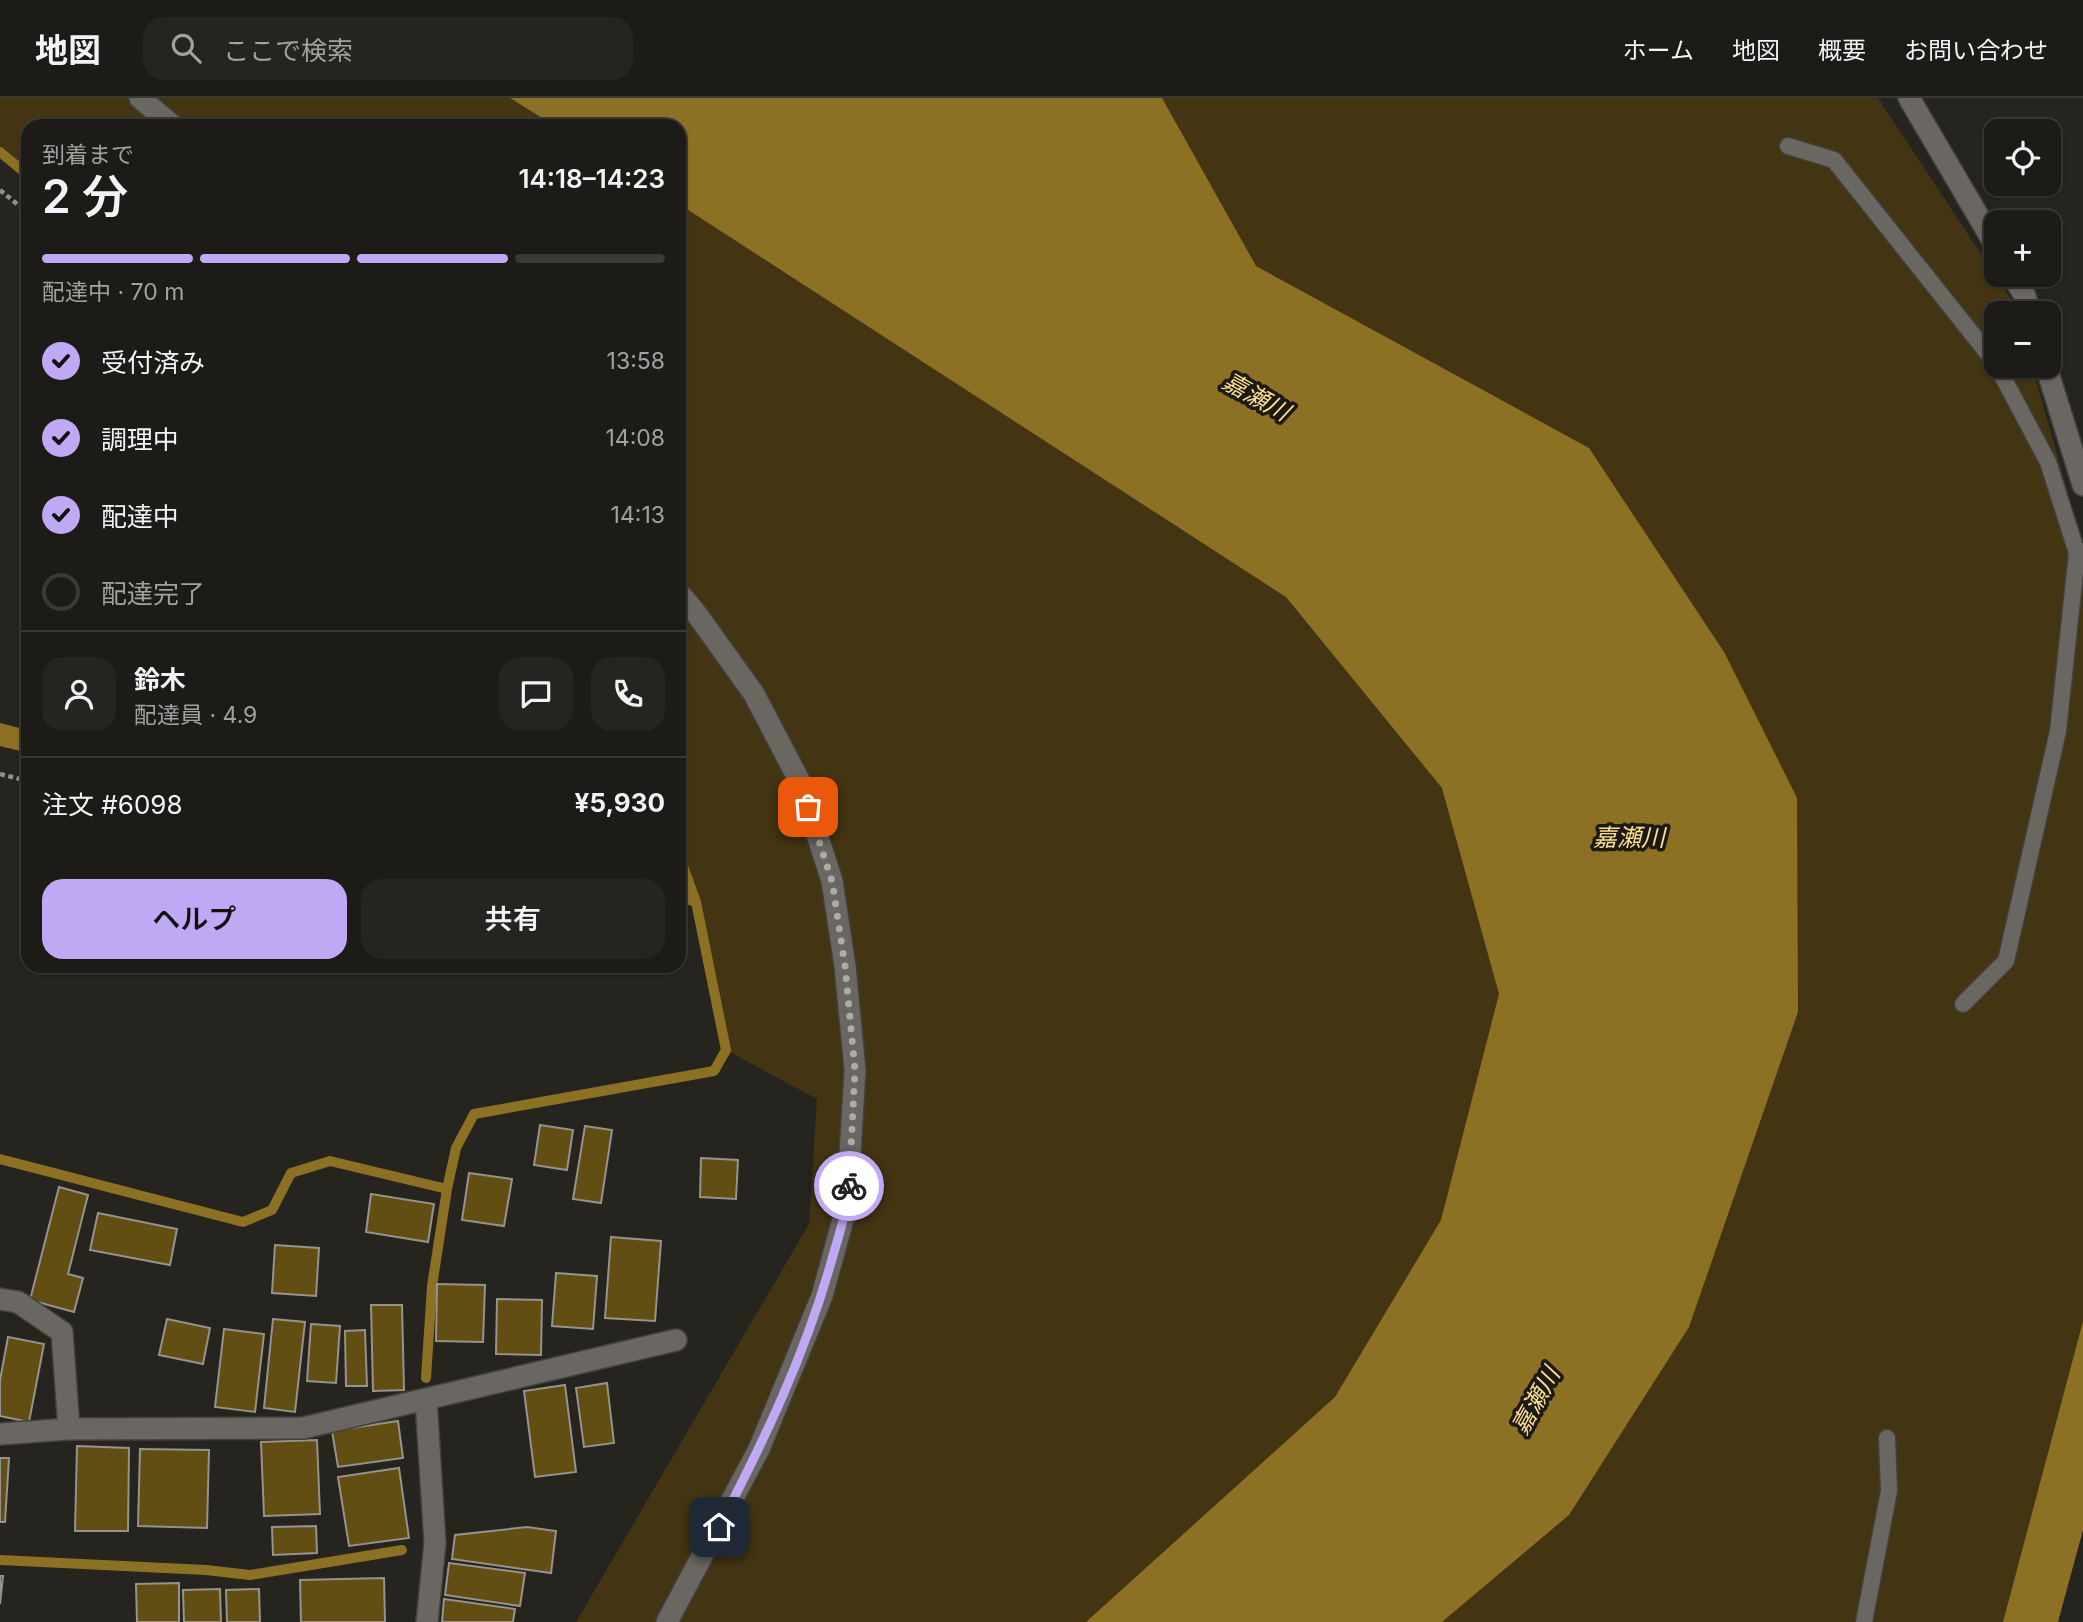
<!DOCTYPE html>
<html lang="ja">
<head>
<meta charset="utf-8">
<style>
  body { margin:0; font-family:Inter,"Noto Sans JP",sans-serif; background:#252420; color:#f1f3f6; height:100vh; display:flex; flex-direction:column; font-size:26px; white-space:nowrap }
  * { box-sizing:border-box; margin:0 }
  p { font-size:23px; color:#a0a1a1 }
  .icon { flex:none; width:38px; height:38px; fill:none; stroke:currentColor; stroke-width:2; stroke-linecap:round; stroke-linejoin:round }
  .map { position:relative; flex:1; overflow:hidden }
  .details { position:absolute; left:21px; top:21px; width:665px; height:854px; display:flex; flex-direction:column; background:#1c1b17; border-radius:21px; box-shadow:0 2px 5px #0004,0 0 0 2px #3a3936 }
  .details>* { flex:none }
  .tools { position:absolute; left:1984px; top:21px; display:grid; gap:14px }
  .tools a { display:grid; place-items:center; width:77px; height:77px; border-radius:14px; background:#1c1b17; box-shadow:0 2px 5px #0004,0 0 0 2px #3a3936; font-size:35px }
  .pin { position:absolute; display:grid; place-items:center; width:60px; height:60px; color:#fff; margin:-30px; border-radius:14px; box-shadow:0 4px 10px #0006 }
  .courier { position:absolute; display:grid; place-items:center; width:70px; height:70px; margin:-35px; border:5px solid #bfa8f4; border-radius:50%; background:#fff; color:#222; box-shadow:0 2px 9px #0007 }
  .head em { font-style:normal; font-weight:600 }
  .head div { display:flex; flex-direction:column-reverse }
  .head { display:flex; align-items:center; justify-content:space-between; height:119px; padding:0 21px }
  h1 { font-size:46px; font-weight:600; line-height:52px }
  .bar { display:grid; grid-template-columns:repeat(4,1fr); gap:10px 7px; align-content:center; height:84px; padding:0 21px }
  .bar i { height:9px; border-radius:5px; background:#3a3936 }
  .bar .current { background:#bfa8f4 }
  .bar p { grid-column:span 4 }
  .line { display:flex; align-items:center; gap:18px; padding:0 21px; border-top:2px solid #3a3936 }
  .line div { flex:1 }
  .round { display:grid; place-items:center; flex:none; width:74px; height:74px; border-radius:21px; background:#252420 }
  ol { padding:0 21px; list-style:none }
  li { display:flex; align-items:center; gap:21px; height:77px }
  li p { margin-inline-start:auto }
  li .icon { padding:7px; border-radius:50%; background:#bfa8f4; color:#111; stroke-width:4 }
  li:last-child { color:#a0a1a1 }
  li i { width:38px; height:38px; border:4px solid #3a3936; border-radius:50% }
  .primary-button { display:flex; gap:14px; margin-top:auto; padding:14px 21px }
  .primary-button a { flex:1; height:80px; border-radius:21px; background:#bfa8f4; color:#111; font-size:28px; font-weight:600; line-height:80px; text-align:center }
  .primary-button a+a { background:#252420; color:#f1f3f6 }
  header { display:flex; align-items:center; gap:42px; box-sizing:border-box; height:98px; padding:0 35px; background:#1c1b17; border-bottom:2px solid #3a3936 }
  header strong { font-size:33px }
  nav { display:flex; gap:38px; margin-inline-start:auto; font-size:24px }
  .search { width:490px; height:63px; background:#252420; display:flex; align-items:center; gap:18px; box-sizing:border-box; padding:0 24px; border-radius:21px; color:#a0a1a1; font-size:26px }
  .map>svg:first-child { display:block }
</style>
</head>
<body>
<header>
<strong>地図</strong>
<div class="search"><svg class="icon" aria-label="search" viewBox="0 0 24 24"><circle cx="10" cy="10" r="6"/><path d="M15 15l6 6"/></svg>ここで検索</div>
<nav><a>ホーム</a><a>地図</a><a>概要</a><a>お問い合わせ</a></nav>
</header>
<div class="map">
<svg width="2083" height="1524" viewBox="0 0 2083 1524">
  <rect width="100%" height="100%" fill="#26241f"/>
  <path fill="#433512" d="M0,0h510l45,28h-527v49l-28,-23z
    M817,0h1061l136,206 3,9h-20v53h35l51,181v774l-80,301h-561l127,-107 229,-503z
    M679,97l279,143 587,446 -4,365 -368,473h-597l233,-398 8,-125 -91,-49 -30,-148 -17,-47z"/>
  <path fill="#8c7024" d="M510,0h652l94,168 333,182 135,204 73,146 1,214 -109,315 -120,188 -127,107h-356l249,-225 106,-177 58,-226 -57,-206 -156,-191 -607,-393v-78h-124z
    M0,625l28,7v23l-28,-7z
    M2083,1223v209l-25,92h-55z"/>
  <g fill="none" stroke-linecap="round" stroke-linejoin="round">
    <path stroke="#8c7024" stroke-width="10" d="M0,54l28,23
      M679,799l17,5
      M0,1061l243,63 29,-12 19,-37 39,-12 117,28
      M426,1280l6,-92 15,-97 9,-41 18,-34 240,-43 12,-21 -30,-148 -17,-47
      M0,1462l206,10 44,5 152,-25"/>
  </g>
  <path fill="#624d12" stroke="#96938d" stroke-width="2" d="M540,1027l33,5 -6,40 -33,-5z
    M585,1028l27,4 -11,73 -28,-4z
    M701,1060l37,2 -2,39 -36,-2z
    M469,1075l43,6 -8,47 -42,-6z
    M59,1089l29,8 -20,79 15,4 -9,34 -44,-12z
    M371,1096l63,10 -6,38 -62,-10z
    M98,1115l79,16 -7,36 -80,-15z
    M611,1139l50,4 -6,80 -50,-3z
    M275,1147l44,3 -3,48 -44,-3z
    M556,1175l41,3 -4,53 -41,-3z
    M437,1186l48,1 -2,57 -47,-1z
    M497,1201l45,1 -1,55 -45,-1z
    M371,1207h31l2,85 -31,1z
    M167,1221l43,9 -7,36 -44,-9z
    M273,1221l32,3 -10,90 -31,-4z
    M311,1226l29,2 -4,57 -29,-2z
    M224,1231l40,5 -9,78 -40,-5z
    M365,1232l2,56h-21l-1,-55z
    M8,1239l36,7 -15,78 -29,-6v-36z
    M607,1285l7,60 -30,4 -8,-59z
    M565,1287l11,87 -41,5 -11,-86z
    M398,1323l5,37 -65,9 -6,-36z
    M317,1342l3,74 -56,2 -3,-74z
    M77,1348l52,2 -1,83h-53z
    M140,1351l69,1 -2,78 -69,-2z
    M0,1360h9l-4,64h-5z
    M399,1370l10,70 -60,8 -11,-69z
    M316,1428l1,27 -44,2 -1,-28z
    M527,1429l29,4 -5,42 -99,-14 3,-24z
    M449,1465l76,10 -5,33 -75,-11z
    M0,1478h3l-3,28z
    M384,1480l1,44h-84l-1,-42z
    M179,1485v39h-42l-1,-38z
    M220,1491l1,33h-37l-1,-32z
    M259,1491l1,33h-33l-1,-32z
    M444,1501l71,10 -2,13h-71z"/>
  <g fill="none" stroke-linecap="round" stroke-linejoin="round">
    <defs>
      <path id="service" d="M1788,48l46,14 163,205
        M1997,268l51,96 29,91 6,-2
        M1963,906l43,-43 52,-230 19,-178
        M1864,1524l25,-131 -2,-53"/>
      <path id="minor" d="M140,0l33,28
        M1909,0l88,150
        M2012,177l13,21 5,17
        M2046,268l37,119
        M0,1201l18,3 44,30 7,97
        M426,1302l9,143 -8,79
        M0,1336l69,-5 234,-1 373,-88
        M667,1524l92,-173 63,-153 25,-91 8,-135 -10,-104 -13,-85 -32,-99 -46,-88 -58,-81 -17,-20"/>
    </defs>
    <use href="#service" stroke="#41403c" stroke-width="19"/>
    <use href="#minor" stroke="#41403c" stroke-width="24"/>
    <path stroke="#918f8b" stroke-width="4.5" stroke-dasharray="5 3.5" stroke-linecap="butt" d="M0,92l28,23
      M0,676l28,7"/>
    <use href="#service" stroke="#6a6762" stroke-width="16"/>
    <use href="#minor" stroke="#6a6762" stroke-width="21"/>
  </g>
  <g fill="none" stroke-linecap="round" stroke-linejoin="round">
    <path stroke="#acaba6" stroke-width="7" stroke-dasharray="0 12.6" d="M808,709l24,74 13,85 10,104 -6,116"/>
    <path stroke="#bfa8f4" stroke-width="9" d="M719,1429c45,-86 87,-174 113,-268 7,-24 15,-48 17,-73"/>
  </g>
  <g text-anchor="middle" stroke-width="7" stroke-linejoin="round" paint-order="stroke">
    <g font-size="24" font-style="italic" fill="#fede90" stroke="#1c1a15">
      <text transform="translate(1256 299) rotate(29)" y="8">嘉瀬川</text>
      <text x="1629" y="748">嘉瀬川</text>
      <text transform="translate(1536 1303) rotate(-61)" y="8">嘉瀬川</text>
    </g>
  </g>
</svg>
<div class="tools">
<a><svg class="icon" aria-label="locate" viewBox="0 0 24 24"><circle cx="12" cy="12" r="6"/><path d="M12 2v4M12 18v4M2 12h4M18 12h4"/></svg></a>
<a>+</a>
<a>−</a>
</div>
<div class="pin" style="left:808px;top:709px;background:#ea580c"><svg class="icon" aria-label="bag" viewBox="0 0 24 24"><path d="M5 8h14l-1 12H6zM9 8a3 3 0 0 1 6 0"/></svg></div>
<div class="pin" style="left:719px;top:1429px;background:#1f2937"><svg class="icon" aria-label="home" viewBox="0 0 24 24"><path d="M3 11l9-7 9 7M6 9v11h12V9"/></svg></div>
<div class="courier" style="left:849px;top:1088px"><svg class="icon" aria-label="bike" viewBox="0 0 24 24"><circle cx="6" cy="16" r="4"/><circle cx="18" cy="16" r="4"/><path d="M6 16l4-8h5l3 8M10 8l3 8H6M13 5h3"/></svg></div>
<section class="details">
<div class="head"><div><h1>2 分</h1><p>到着まで</p></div><em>14:18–14:23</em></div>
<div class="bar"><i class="current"></i><i class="current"></i><i class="current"></i><i></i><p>配達中 · 70 m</p></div>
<ol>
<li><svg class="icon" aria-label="check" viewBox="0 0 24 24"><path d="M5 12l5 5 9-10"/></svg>受付済み<p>13:58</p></li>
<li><svg class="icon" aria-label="check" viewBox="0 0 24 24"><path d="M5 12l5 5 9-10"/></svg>調理中<p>14:08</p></li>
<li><svg class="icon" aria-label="check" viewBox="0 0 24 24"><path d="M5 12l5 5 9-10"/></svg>配達中<p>14:13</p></li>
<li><i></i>配達完了</li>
</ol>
<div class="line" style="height:126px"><a class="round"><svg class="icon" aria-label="person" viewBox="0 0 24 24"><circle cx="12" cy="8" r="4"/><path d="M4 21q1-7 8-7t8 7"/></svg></a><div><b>鈴木</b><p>配達員 · 4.9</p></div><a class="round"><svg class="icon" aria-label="chat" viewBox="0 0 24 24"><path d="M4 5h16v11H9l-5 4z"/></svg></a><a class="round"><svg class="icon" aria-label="phone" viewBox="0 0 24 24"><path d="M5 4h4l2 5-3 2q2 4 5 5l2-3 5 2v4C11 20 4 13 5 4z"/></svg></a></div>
<div class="line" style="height:91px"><div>注文 #6098</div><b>¥5,930</b></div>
<div class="primary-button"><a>ヘルプ</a><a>共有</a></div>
</section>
</div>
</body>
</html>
